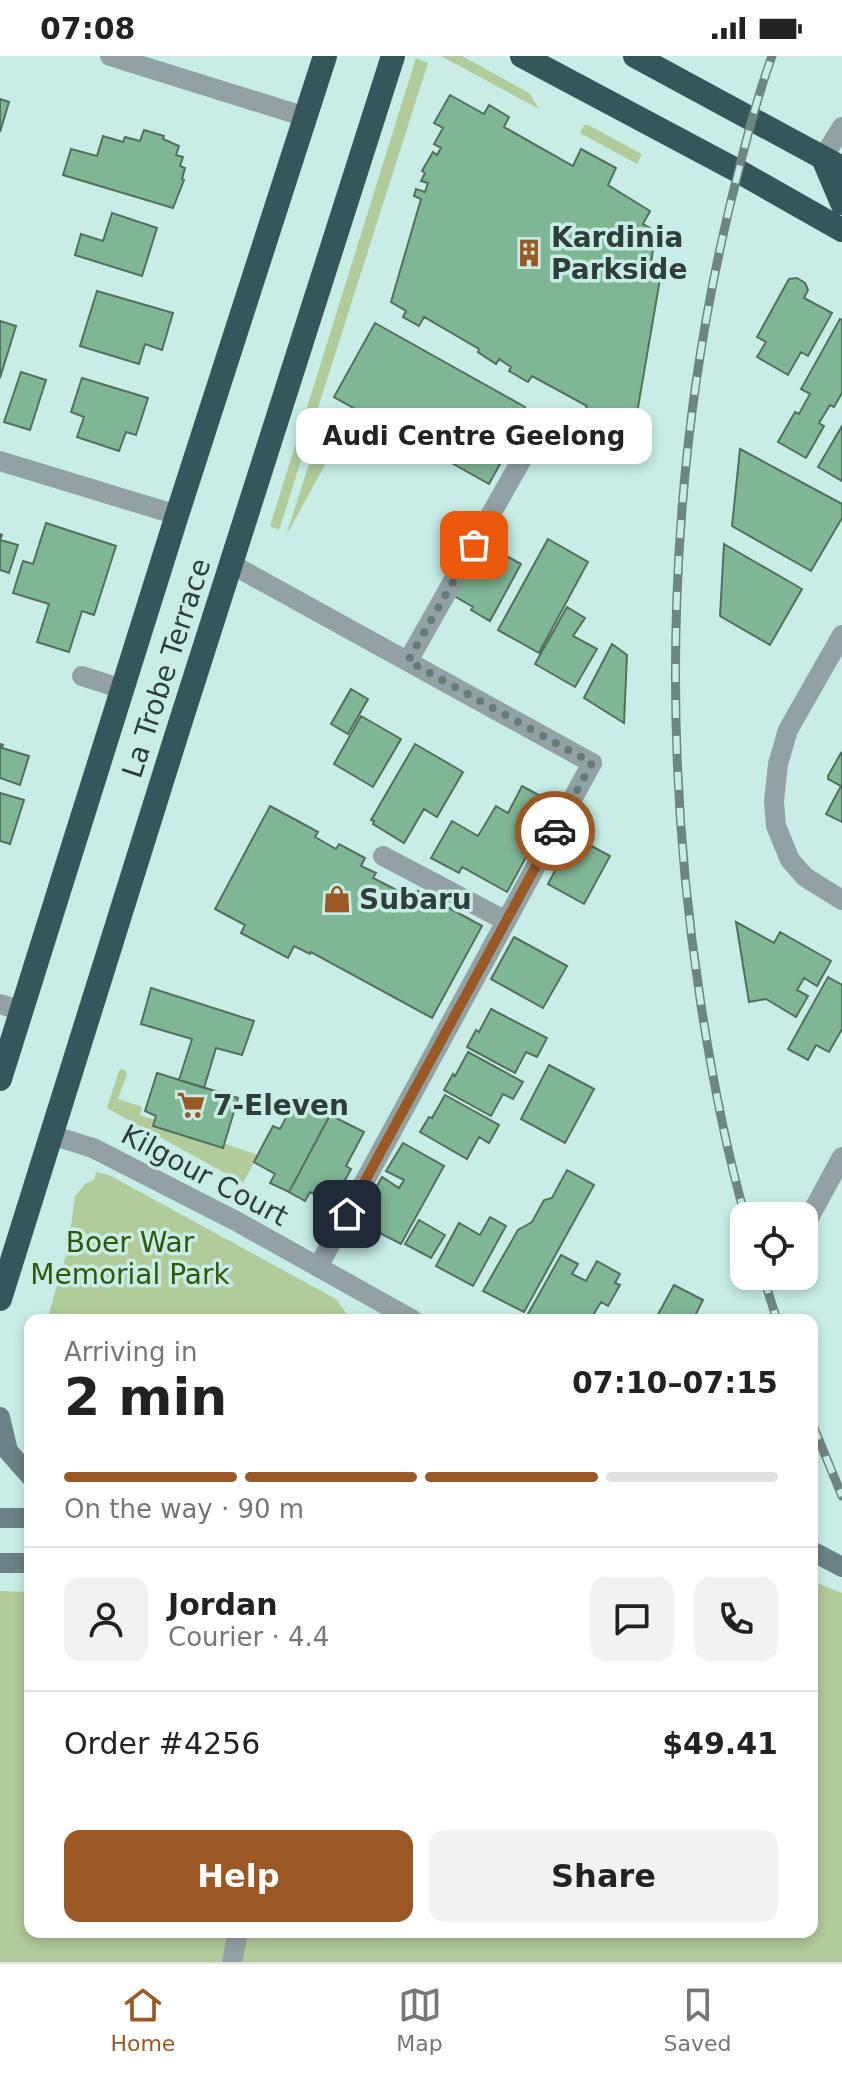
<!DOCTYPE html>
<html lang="en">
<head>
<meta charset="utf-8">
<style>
  body { margin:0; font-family:"DejaVu Sans",sans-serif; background:#f2f2f2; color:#222; height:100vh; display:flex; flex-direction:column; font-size:30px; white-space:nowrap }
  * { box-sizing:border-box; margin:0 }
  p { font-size:26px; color:#767676 }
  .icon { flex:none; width:44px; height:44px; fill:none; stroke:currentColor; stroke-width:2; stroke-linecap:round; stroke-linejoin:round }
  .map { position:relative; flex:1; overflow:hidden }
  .drawer { position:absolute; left:24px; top:1258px; width:794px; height:624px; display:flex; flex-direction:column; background:#fff; border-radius:16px; box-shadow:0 4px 12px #0003 }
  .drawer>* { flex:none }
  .buttons { position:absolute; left:730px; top:1146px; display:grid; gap:16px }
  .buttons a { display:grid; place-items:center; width:88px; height:88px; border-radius:16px; background:#fff; box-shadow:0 4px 12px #0003; font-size:40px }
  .pin { position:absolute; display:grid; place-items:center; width:68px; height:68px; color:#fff; margin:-34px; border-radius:16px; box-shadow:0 4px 12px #0006 }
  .courier { position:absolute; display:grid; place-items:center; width:80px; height:80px; margin:-40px; border:6px solid #9a5825; border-radius:50%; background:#fff; color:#222; box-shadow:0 2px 10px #0007 }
  .bubble { position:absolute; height:56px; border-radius:16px; background:#fff; box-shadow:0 4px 12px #0003; font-size:26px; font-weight:800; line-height:56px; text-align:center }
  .overview em { font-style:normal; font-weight:800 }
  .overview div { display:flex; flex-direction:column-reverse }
  .overview { display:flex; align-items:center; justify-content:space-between; height:136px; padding:0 40px }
  h1 { font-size:52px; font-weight:800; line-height:60px }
  .bar { display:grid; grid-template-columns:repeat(4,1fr); gap:12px 8px; align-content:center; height:96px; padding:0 40px }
  .bar i { height:10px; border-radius:6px; background:#e0e0e0 }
  .bar .active { background:#9a5825 }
  .bar p { grid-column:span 4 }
  .line { display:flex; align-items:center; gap:20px; padding:0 40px; border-top:2px solid #e0e0e0 }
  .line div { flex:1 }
  .round { display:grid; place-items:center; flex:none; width:84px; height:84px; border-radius:16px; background:#f2f2f2 }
  .button { display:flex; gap:16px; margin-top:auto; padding:16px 40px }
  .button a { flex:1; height:92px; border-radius:16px; background:#9a5825; color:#fff; font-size:32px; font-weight:800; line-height:92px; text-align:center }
  .button a+a { background:#f2f2f2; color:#222 }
  .status { display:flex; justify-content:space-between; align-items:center; height:56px; padding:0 40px; background:#fff; direction:ltr }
  .status svg { height:22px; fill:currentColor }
  .dock { display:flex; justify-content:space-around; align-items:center; height:112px; border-top:2px solid #e0e0e0; background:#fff; font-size:22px; color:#767676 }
  .dock a { display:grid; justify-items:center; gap:4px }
  .dock .active { color:#9a5825 }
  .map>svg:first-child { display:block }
</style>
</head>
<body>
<div class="status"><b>07:08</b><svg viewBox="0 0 49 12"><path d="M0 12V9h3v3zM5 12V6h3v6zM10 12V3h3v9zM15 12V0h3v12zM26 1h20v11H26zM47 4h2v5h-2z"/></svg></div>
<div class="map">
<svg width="842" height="1906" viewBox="0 0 842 1906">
  <rect width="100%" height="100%" fill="#c7ede6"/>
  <path fill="#b1cb9b" d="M441,0h21l67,37 10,16z
    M416,2l12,5 -149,467 -9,-4z
    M584,69h4l54,29 -5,10 -57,-31z
    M324,361l21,11 -59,108z
    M122,1013l4,2 1,3 -9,25 24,8 -2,8 118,40 -15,28 -136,-75 12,-37z
    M96,1116l13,3 227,124 15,21h-304l21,-72 7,-52 11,-13 8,-3z
    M812,1525l30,12v369h-842v-371l30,1v340h782z"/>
  <path fill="#7fb795" stroke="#556f5f" stroke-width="2" d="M450,39l34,19 5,-9 20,12 -5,10 69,39 8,-17 35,19 -8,17 42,26 -7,13 7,4 -4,5 9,2 -5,36 11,2 -26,152 -14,-8 -5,13 -16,-10 -3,4 -15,-9 5,-9 -55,-30 -4,6 -19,-11 2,-4 -12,-8 -3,5 -18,-12 1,-3 -55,-32 -5,9 -16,-9 3,-6 -15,-9 30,-103 -7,-3 2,-7 9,3 3,-9 -7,-2 4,-8 -3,-2 11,-19 4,3 4,-7 -7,-4 9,-16 -9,-5z
    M0,43l9,3 -9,30z
    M144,74l20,6 -1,3 16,7 -3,9 7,2 -3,9 5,2 -3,11 2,1 -11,28 -110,-33 8,-26 26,7 6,-20 20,6 2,-5 15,4z
    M112,157l45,15 -15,48 -67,-21 6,-21 22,7z
    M797,222l8,5 3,7 -4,8 28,15 -24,43 -7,-4 -13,23 -31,-18 9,-15 -9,-5 32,-58z
    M97,235l76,22 -11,37 -17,-6 -6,20 -59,-18z
    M840,263l2,1v73l-8,14 -4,-2 -11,18 5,3 -18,32 -28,-16 17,-30 4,2 11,-20 -9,-5z
    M0,265l16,5 -16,52z
    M375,267l150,84 -10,15 6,4 -32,58 -155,-87z
    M21,316l25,8 -16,50 -26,-8z
    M82,322l66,20 -12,37 -10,-3 -7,19 -42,-14 7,-20 -13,-5z
    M842,370v55l-24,-14z
    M740,393l102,55v14l-31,53 -79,-45z
    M46,467l70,23 -22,69 -12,-4 -13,41 -32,-10 12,-38 -36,-11 10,-32 10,3z
    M0,478l2,1 -2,5 18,5 -9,28 -9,-3z
    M548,483l40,23 -49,91 -41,-23z
    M484,488l37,20 -31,57 -19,-11 2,-3 -19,-11z
    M724,488l78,45 -32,56 -50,-29z
    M567,551l18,11 -12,18 24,13 -22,38 -40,-23z
    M612,588l15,11 -3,68 -40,-25z
    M351,633l17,10 -20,35 -17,-10z
    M361,660l40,23 -28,48 -39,-23z
    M0,688l3,1 -1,3 27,8 -9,29 -20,-7z
    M415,688l48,28 -26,45 -13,-8 -20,34 -31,-19 1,-3 -3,-1z
    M841,697l1,1v68l-16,-8 15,-28 -13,-7v-3z
    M522,730l33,18 -48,88 -45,-25 -3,6 -28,-15 21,-37 26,15 18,-30 12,7z
    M0,737l24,7 -14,44 -10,-3z
    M270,750l48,26 -3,5 21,12 3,-5 26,14 -4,8 15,7 -3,5 41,21 4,-8 64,35 -50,92 -121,-66 -1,2 -16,-8 -6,12 -47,-25 4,-8 -30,-16z
    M573,780l37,20 -26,48 -36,-20z
    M736,866l38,21 6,-11 51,29 -14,25 -13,-8 -7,12 11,6 -12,21 -30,-18 -17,3z
    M514,881l53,29 -24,42 -52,-29z
    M828,921l14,8v44l-13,23 -13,-7 -8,15 -20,-11z
    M151,932l103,33 -12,34 -26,-7 -12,40 -25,-8 13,-41 -51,-15z
    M491,953l56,29 -10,19 -11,-5 -11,21 -48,-26 9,-17 3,2z
    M468,996l55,30 -10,17 -10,-5 -12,22 -47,-26 9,-16 2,2z
    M549,1009l45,24 -29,54 -44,-24z
    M157,1017l81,25 -15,50 -70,-22 3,-10 -11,-5z
    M445,1039l54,30 -10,18 -10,-6 -12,22 -47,-27 9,-15 3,1z
    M297,1041l33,18 -41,77 -19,-9 5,-9 -21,-12 19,-36 7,3z
    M330,1059l34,17 -18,34 5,3 -19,35 -22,-12 -5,9 -16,-9z
    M403,1087l41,23 -43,78 -23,-12 -5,7 -19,-11 28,-51 17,11 5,-8 -18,-9z
    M567,1114l27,15 -70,127 -41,-21 35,-61 14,-8 12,-22 8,-2z
    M490,1161l16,9 -33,60 -37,-20 23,-43 21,12z
    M419,1164l26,15 -14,23 -26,-14z
    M561,1199l17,9 -6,10 14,7 11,-20 23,13 -5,9 5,2 -12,21 -7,-4 -11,18h-52l-10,-6z
    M674,1229l29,15 -10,20h-38z"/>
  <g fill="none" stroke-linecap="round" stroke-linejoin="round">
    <path stroke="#92a2a4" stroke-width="20" d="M408,605l136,-241
      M82,620l40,13
      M383,800l123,65
      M804,1171l38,-70
      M318,1211l274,-504
      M232,1906l6,-30"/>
    <path stroke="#92a2a4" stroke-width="20" d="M110,0l196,61
      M823,102l19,-31
      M0,405l177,54
      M231,508l361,199
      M842,579l-54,95 -10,34 -4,37 2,25 14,34 15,17 37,23
      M0,948l22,7
      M51,1079l42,13 143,73 177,99"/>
    <path stroke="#6a8285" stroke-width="20" d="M0,1361l8,34 22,25
      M0,1462h30
      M812,1495l30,16
      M0,1507h30"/>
    <path stroke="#35575c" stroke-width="24" d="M522,0l216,115 104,59
      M635,0l207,112
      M823,102l19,45
      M0,1023l177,-564 148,-459
      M0,1243l178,-569 215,-674"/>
    <defs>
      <path id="rail" d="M745,1160c-20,-71 -34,-145 -45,-218 -40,-264 -32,-538 31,-797 12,-48 24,-98 41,-145
        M763,1220l14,44
        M812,1367l30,73"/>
    </defs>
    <use href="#rail" stroke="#6e8682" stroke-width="9"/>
    <use href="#rail" stroke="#c7ede6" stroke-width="6" stroke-dasharray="18" stroke-linecap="butt"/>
  </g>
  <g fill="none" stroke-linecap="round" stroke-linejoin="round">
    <path stroke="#647b77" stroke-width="8" stroke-dasharray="0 14.4" d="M474,489l-66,116 184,102 -37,68"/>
    <path stroke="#9a5825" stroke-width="10" d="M347,1158l208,-383"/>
  </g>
  <defs>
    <symbol id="building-bare" viewBox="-9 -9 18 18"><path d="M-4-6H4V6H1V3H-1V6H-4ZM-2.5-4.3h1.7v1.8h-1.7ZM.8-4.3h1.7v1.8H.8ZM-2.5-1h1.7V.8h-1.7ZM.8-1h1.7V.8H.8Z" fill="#9a5825" stroke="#c7ede6" stroke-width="2.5" paint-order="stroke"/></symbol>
    <symbol id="shop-bare" viewBox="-9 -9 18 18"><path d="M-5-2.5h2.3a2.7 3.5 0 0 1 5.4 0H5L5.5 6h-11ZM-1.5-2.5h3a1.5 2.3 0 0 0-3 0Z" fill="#9a5825" stroke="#c7ede6" stroke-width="2.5" paint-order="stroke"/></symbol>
    <symbol id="supermarket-bare" viewBox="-9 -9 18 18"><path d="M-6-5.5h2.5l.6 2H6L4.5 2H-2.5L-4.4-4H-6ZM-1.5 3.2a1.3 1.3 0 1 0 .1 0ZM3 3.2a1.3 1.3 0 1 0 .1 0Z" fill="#9a5825" stroke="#c7ede6" stroke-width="2.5" paint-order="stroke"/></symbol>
  </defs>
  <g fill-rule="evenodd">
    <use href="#building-bare" x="509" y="177" width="40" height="40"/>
    <use href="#shop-bare" x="317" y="823" width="40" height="40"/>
    <use href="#supermarket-bare" x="171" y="1029" width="40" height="40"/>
  </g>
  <g text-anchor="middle" stroke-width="7" stroke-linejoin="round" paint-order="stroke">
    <g font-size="28" font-weight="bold" fill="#2f3e3b" stroke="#c7ede6" text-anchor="start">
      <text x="551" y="191">Kardinia<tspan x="551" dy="32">Parkside</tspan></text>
      <text x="359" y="853">Subaru</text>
      <text x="213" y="1059">7-Eleven</text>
    </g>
    <g font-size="28" fill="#2f3e3b" stroke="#c7ede6">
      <text transform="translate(166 612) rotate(-72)" y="10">La Trobe Terrace</text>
      <text transform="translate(205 1119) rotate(28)" y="10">Kilgour Court</text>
    </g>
    <g font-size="28" fill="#345608" stroke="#c7ede6">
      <text x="130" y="1196">Boer War<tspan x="130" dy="32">Memorial Park</tspan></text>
    </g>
  </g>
</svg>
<div class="buttons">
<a><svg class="icon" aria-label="locate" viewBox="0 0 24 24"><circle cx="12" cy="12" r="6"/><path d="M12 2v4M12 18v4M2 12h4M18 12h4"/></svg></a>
</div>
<div class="pin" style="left:474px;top:489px;background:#ea580c"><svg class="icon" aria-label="bag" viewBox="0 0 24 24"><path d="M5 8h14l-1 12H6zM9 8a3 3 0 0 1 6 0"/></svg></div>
<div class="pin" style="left:347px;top:1158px;background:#1f2937"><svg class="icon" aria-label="home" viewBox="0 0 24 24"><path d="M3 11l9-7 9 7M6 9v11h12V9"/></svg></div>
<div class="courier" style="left:555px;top:775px"><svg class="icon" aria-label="car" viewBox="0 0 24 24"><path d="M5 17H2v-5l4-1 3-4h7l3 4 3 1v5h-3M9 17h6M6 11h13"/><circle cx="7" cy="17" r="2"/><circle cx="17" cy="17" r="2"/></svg></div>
<div class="bubble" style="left:296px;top:352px;width:356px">Audi Centre Geelong</div>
<section class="drawer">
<div class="overview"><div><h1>2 min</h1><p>Arriving in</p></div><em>07:10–07:15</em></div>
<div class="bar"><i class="active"></i><i class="active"></i><i class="active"></i><i></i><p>On the way · 90 m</p></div>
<div class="line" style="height:144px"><a class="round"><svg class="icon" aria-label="person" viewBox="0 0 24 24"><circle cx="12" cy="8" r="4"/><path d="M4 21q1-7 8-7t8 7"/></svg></a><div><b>Jordan</b><p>Courier · 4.4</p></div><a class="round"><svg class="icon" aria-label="chat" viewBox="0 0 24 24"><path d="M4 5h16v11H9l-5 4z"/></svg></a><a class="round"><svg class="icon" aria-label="phone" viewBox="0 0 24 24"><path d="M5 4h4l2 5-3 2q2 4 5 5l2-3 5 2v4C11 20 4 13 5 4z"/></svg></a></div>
<div class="line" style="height:104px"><div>Order #4256</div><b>$49.41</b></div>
<div class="button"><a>Help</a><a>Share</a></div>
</section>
</div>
<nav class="dock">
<a class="active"><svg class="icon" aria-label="home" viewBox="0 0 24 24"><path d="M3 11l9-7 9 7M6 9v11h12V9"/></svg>Home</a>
<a><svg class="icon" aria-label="map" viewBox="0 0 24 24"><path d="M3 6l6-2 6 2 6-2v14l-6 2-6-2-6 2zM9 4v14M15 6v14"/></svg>Map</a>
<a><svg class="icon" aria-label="saved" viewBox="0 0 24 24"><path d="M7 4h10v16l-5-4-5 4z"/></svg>Saved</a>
</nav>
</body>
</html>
